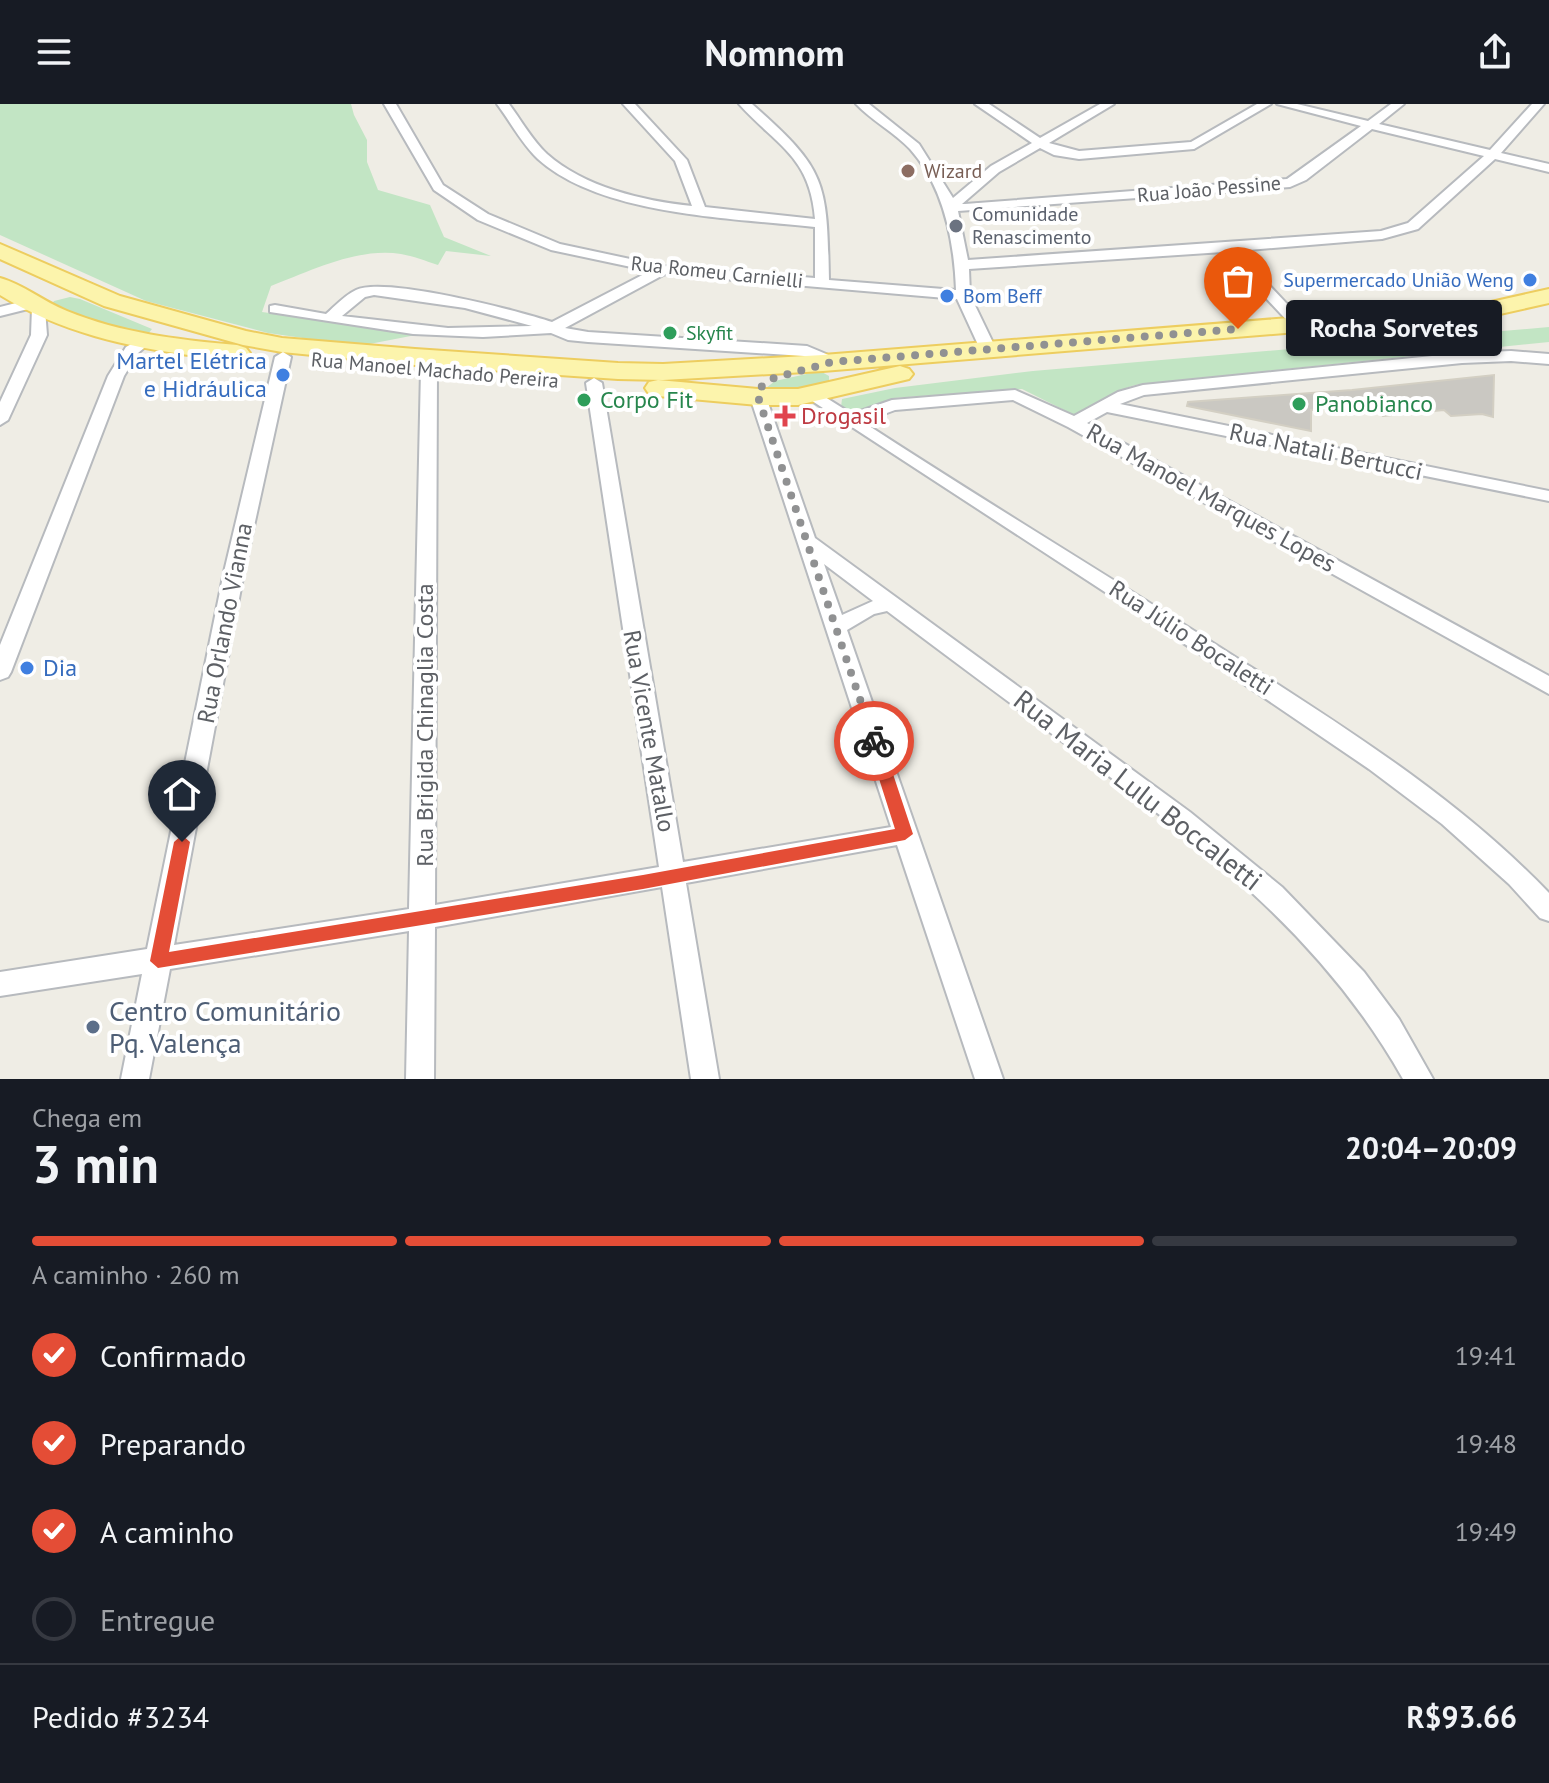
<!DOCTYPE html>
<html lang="pt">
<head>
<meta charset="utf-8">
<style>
  body { margin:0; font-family:"PT Sans",sans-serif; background:#20242c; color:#f1f3f6; height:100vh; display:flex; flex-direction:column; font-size:30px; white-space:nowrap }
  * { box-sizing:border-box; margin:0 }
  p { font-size:26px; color:#9ea1a6 }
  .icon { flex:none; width:44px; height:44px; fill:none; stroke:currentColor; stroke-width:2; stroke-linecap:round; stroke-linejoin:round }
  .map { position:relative; height:975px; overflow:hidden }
  .side { display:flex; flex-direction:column; background:#171b24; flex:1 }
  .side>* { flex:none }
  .pin { position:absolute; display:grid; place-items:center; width:68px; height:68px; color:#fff; margin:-82px -34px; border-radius:50% 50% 50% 0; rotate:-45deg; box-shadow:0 0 8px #0007 }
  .pin .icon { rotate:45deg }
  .courier { position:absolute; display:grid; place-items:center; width:80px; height:80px; margin:-40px; border:6px solid #e44d36; border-radius:50%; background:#fff; color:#222; box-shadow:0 2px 10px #0007 }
  .bubble { position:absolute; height:56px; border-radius:8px; background:#171b24; box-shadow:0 2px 6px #0004; font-size:26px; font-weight:700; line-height:56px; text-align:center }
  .summary em { font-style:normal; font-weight:700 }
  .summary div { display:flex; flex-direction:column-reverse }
  .summary { display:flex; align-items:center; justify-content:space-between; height:136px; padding:0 32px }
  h1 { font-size:52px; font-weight:700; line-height:60px }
  .bar { display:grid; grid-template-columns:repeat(4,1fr); gap:12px 8px; align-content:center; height:96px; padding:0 32px }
  .bar i { height:10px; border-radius:6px; background:#363941 }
  .bar .active { background:#e44d36 }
  .bar p { grid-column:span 4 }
  .line { display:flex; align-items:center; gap:20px; padding:0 32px; border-top:2px solid #363941 }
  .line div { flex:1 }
  ol { padding:0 32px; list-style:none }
  li { display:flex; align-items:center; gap:24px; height:88px }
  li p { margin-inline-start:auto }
  li .icon { padding:8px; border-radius:50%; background:#e44d36; color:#fff; stroke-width:4 }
  li:last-child { color:#9ea1a6 }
  li i { width:44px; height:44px; border:4px solid #363941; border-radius:50% }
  header { display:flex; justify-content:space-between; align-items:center; height:104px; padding:0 32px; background:#171b24; font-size:36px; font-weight:700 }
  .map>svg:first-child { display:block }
</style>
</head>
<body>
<header><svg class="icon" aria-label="menu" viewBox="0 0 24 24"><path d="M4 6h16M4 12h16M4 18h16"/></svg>Nomnom<svg class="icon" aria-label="share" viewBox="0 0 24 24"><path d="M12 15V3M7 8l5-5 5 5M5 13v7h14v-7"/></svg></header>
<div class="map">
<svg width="1549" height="975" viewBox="0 0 1549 975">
  <rect width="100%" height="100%" fill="#efede5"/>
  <path fill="#c2e5c4" d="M0,0h351l3,11 13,25v22l11,28 52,15 14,32 47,19 -45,-5 -8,14c-12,-4 -25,-9 -37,-11 -43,-7 -91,17 -130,32l-9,26 159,22 -62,12 -91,-13 -122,-32 -146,-66z
    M70,193l10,2 72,30 -4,5 -63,-12 -34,-17 3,-4z
    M1549,223v15l-409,42c-23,4 -44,21 -66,31l-52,-26 -128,9 -42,17 -11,-8 1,-8 53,-11 138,-17z
    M820,267l9,5v5l-6,4 -54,9 -3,-6 9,-7z"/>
  <path fill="#cac8c2" stroke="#d3cfc3" stroke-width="2" d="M1494,271l-1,42 -11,-3 -31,2 -7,-6 -61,6 -12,-12 -60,6v21l-124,-25 1,-4 164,-12z"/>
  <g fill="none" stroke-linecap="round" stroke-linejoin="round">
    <defs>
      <path id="street" d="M384,0h12l47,81 45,29 72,30 103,22 152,12v-51c-81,-9 -214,-11 -277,-68 -16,-15 -28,-38 -41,-55h12c12,16 23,36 38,50 37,33 96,47 145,52l-17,-45 -52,-57h12l52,56 18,47 110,12c-5,-63 -38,-73 -76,-115h13c75,66 75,77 77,176l127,10c-2,-50 -12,-103 -46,-141 -16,-17 -38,-28 -54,-45h13l50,40 34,54 38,-32 41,-23 -57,-39h14l51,34 60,-34h14l-65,39 30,8 112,-9 66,-38h14l-77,45 -115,10 -25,-4 -14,-7 -41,24 -37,32h3l322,-25 74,-53 -84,-22h20l71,17 23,-17h13l-25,20 111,26 42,-46h12l-43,49 48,11v8l-54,-13 -77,70 -36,10 -145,12 66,70v6h-10l-70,-75 -254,17 1,26 26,54 -8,5 -8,-5 -23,-50 -292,-25 -100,54 23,4 219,14 31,13v6h-12l-22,-9 -216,-14 -20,-2 -17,-7 -68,4 -70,-3 -143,-22v-6l5,-1 51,9c9,-8 19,-19 30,-24 28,-14 164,21 196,32l98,-51 -99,-21 -73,-30 -44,-30zM1372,25l112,27 -76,67 -27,8 -413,29 -10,-49 332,-24 16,-7zM374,191l91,13 67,18 -84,2 -106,-12 23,-19z
        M28,196l17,9 2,26 -39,85 -8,5v-23l31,-67 1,-27 -32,8v-9z
        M142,234l8,5 -12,10 -14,23 -113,296 -3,5 -8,3v-35l108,-269 18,-29z
        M1511,247l38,3v10l-38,-3 -49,2 -318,32 -24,9 429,87v10l-442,-89 -20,11 462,253v18l-481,-267 -55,-27 -118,10 -32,12c129,84 262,164 391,247 104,67 209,134 295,224v28l-9,-3 -31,-34 -67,-60 -73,-55 -169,-115 -397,-259 2,-3h12l35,22 40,-14 123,-10 59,26 44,-24 25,-7 319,-32z
        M283,248l8,5 -47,215 -70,373 235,-36 12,-539 8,-5 8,5 -2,535 224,-38 -73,-484 8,-5 8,5 81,479 208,-35 -141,-430 8,-5 8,5 49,141 375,274 92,75 82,85 35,47 34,60h-30c-77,-137 -192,-227 -317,-320 -66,-49 -133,-98 -199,-148l-13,3 -27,16 156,449h-28l-78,-234 -211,38 33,196h-28l-29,-192 -227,40 -1,152h-28l3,-148 -239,38 -21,110h-28l21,-105 -142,22v-24l147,-23 77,-377 51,-215zM824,460l49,37 -31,14z"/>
      <path id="primary" d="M0,140l120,52 126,35 36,7 133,11 203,14 45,1 160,-9 668,-53 58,-13v14l-58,13 -668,55 -160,9 -45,-1 -203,-14 -133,-13 -39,-7 -139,-39 -104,-47z
        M0,174c23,6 44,24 67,33 54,22 112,29 170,34l9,3 4,5 -4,5c-16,4 -34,0 -50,-2 -69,-9 -136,-24 -196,-61z
        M900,262l9,3 4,5 -4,5 -111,26h-40l-100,-9 -9,-2 -4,-6 4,-6 9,-2 100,9h40z"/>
    </defs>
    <use href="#street" stroke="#b7babe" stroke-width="4"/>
    <use href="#primary" stroke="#edcd5f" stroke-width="4"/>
    <use href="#street" fill="#fff" fill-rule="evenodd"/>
    <use href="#primary" fill="#fcf4ac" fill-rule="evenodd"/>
  </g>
  <path fill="#e44d36" d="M874,632l8,5 31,93 -8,6 -262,49 -485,79 -8,-7 24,-119 8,-7 8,7 -21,110 474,-77 252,-46 -28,-88z"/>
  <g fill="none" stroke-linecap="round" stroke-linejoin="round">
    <path stroke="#909192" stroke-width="8" stroke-dasharray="0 14.4" d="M874,637l-116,-344 3,-10 13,-9 58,-16 406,-33"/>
  </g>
  <circle fill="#8d6e63" stroke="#fff" stroke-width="3" cx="908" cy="67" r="8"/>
  <circle fill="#6b7280" stroke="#fff" stroke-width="3" cx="956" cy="122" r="8"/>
  <g fill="#3f7fe0" stroke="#fff" stroke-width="3">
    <circle cx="1530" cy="176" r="8"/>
    <circle cx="947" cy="192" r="8"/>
    <circle cx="283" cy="271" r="8"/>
    <circle cx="27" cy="564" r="8"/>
  </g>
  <g fill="#2e9e5b" stroke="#fff" stroke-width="3">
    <circle cx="670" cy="229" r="8"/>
    <circle cx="584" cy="296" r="8"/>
    <circle cx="1299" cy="300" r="8"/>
  </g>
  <path fill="#e0444e" stroke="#fff" stroke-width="3" d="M781 300h8v8h8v8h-8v8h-8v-8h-8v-8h8z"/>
  <circle fill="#5c6f8a" stroke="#fff" stroke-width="3" cx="93" cy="923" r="8"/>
  <g text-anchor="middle" stroke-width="8" stroke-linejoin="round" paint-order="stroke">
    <g font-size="20" fill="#785e54" stroke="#fff" text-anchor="start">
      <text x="924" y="74">Wizard</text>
    </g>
    <g font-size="20" fill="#5d6065" stroke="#fff">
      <text transform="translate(1209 85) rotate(-5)" y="7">Rua João Pessine</text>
      <text transform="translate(717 168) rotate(6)" y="7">Rua Romeu Carnielli</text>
      <text transform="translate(435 266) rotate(5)" y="7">Rua Manoel Machado Pereira</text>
    </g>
    <g font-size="20" fill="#5b616d" stroke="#fff" text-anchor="start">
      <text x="972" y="117">Comunidade<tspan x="972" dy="23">Renascimento</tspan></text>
    </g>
    <g font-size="20" fill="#366cbe" stroke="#fff" text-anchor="end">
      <text x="1514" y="183">Supermercado União Weng</text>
      <text x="963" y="199" text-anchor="start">Bom Beff</text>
    </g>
    <g font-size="20" fill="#27864d" stroke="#fff" text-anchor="start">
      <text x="686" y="236">Skyfit</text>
    </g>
    <g font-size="24" fill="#366cbe" stroke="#fff" text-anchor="end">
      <text x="267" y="265">Martel Elétrica<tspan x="267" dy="28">e Hidráulica</tspan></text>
      <text x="43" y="572" text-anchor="start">Dia</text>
    </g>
    <g font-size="24" fill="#27864d" stroke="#fff" text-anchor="start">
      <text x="600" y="304">Corpo Fit</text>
      <text x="1315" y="308">Panobianco</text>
    </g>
    <g font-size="24" fill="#be3a42" stroke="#fff" text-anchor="start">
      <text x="801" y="320">Drogasil</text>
    </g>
    <g font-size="24" fill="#5d6065" stroke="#fff">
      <text transform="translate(1326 348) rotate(12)" y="8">Rua Natali Bertucci</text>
      <text transform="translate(1211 394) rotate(29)" y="8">Rua Manoel Marques Lopes</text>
      <text transform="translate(225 519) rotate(-79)" y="8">Rua Orlando Vianna</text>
      <text transform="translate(1191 534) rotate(33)" y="8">Rua Júlio Bocaletti</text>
      <text transform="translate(425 621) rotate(-90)" y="8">Rua Brigida Chinaglia Costa</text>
      <text transform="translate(649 627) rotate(80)" y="8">Rua Vicente Matallo</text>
    </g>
    <g font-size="28" fill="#5d6065" stroke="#fff">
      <text transform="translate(1138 686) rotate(38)" y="10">Rua Maria Lulu Boccaletti</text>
    </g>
    <g font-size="28" fill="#4e5e75" stroke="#fff" text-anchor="start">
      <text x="109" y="917">Centro Comunitário<tspan x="109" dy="32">Pq. Valença</tspan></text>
    </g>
  </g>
</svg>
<div class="pin" style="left:1238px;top:225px;background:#ea580c"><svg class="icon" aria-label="bag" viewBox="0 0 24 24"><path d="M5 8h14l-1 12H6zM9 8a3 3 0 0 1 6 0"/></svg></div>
<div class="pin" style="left:182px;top:738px;background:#1f2937"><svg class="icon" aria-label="home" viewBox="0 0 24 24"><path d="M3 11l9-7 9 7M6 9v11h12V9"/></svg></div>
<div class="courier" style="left:874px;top:637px"><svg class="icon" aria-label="bike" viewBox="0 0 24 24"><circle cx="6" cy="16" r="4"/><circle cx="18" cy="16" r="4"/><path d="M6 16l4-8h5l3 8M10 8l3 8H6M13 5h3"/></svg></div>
<div class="bubble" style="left:1286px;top:196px;width:216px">Rocha Sorvetes</div>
</div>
<section class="side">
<div class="summary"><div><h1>3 min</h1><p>Chega em</p></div><em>20:04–20:09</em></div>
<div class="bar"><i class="active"></i><i class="active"></i><i class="active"></i><i></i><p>A caminho · 260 m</p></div>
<ol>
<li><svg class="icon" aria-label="check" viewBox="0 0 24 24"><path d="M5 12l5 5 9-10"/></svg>Confirmado<p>19:41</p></li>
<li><svg class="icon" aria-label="check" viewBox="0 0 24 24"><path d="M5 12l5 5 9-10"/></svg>Preparando<p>19:48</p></li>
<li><svg class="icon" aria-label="check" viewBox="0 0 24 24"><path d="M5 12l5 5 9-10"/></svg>A caminho<p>19:49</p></li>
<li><i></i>Entregue</li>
</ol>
<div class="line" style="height:104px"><div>Pedido #3234</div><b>R$93.66</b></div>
</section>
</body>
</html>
